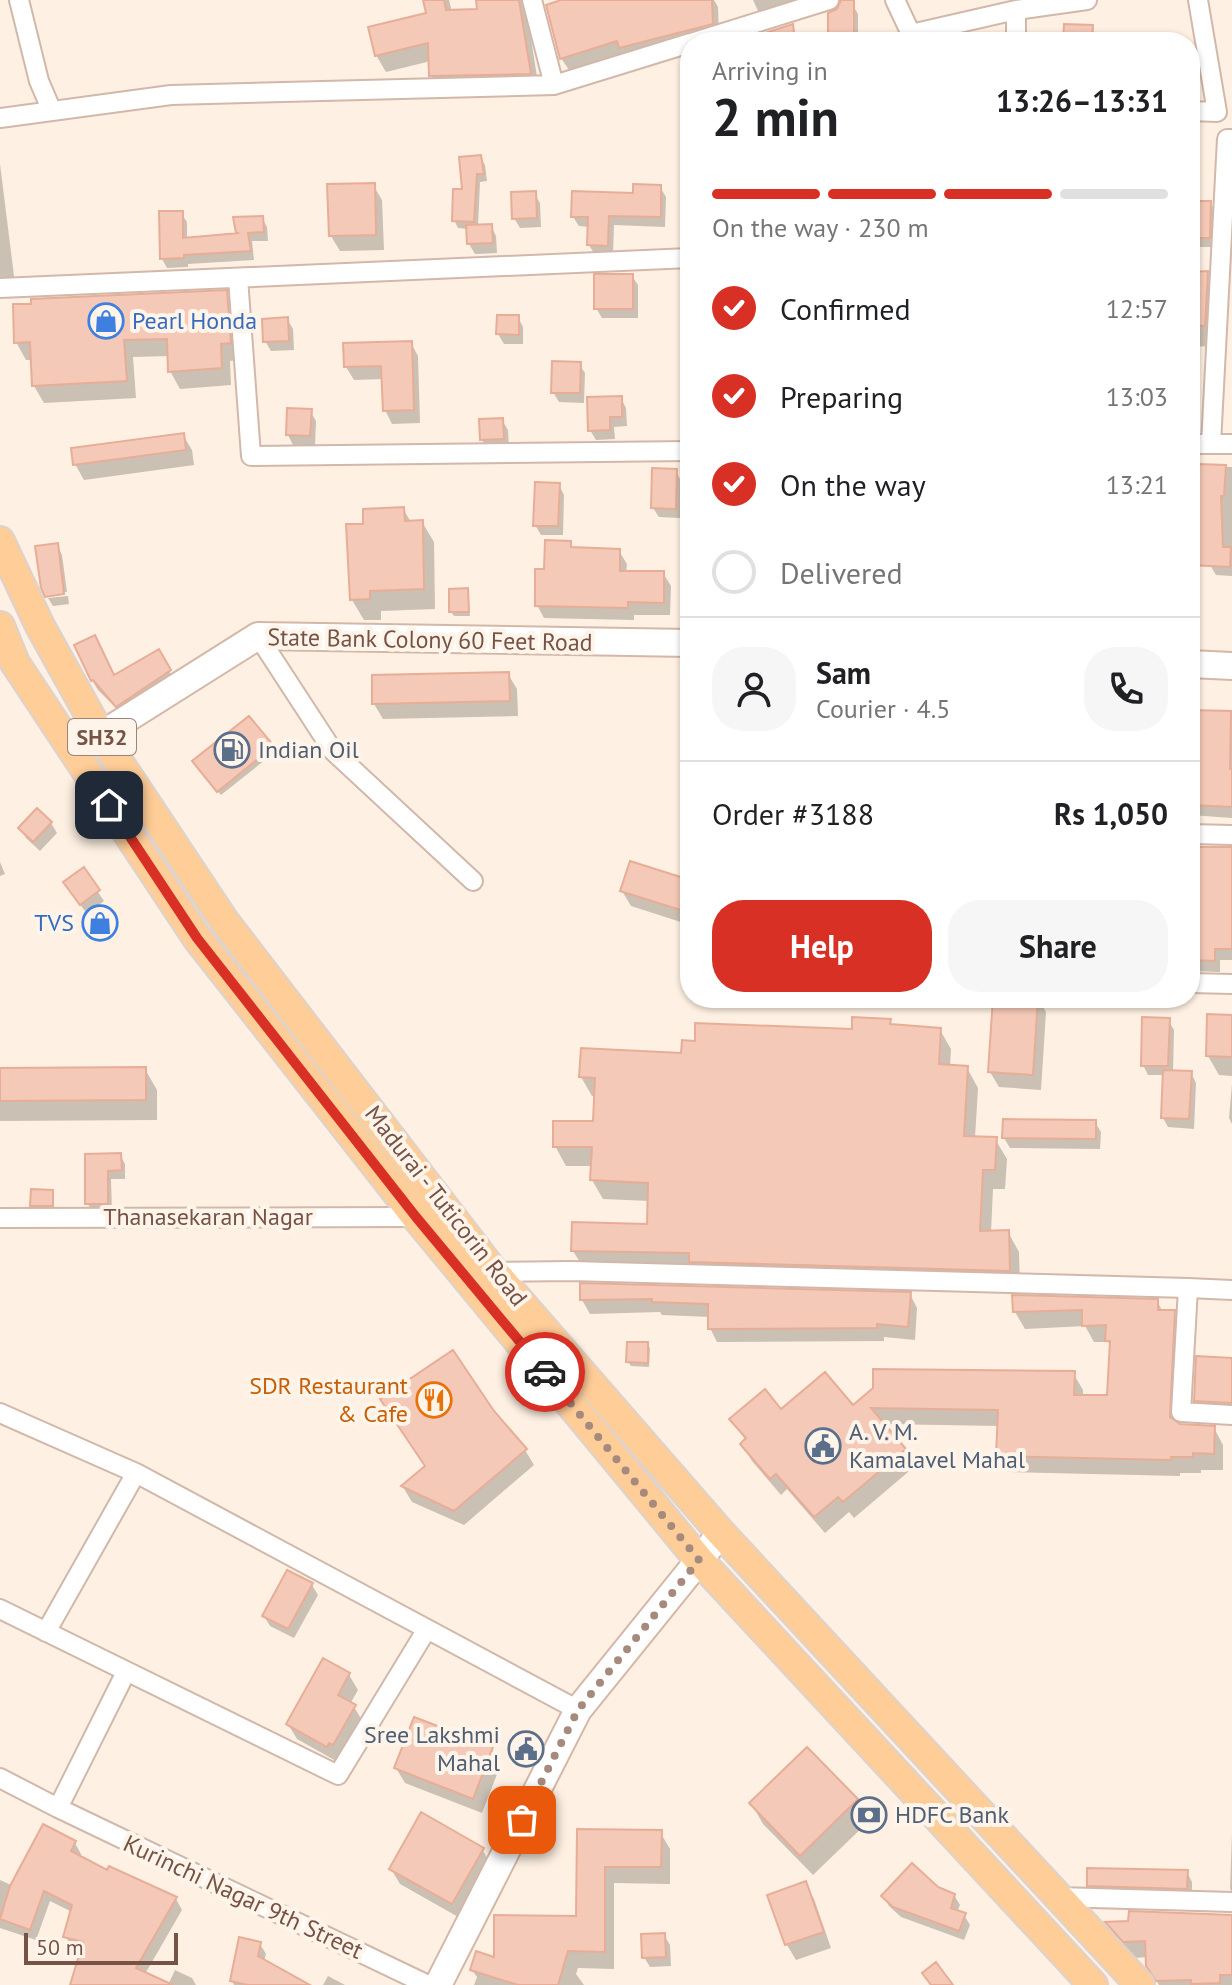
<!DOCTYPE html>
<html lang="en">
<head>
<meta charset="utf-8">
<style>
  body { margin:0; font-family:"PT Sans",sans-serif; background:#f6f6f6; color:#202124; height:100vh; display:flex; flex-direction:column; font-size:30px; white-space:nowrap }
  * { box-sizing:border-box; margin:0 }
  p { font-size:26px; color:#757577 }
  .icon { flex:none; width:44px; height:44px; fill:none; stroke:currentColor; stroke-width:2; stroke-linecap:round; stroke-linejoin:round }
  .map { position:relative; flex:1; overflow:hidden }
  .side { position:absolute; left:680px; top:32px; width:520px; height:976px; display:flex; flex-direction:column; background:#fff; border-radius:32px; box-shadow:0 2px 6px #0004 }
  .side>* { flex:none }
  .scale { position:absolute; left:24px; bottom:20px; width:154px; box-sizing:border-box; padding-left:8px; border:4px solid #775347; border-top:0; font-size:22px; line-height:28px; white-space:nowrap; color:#775347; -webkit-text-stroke:6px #fff4e9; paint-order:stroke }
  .pin { position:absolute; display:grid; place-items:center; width:68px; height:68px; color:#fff; margin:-34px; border-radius:16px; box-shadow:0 4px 12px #0006 }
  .courier { position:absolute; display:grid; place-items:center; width:80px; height:80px; margin:-40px; border:6px solid #d93025; border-radius:50%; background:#fff; color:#222; box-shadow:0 2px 10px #0007 }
  .overview em { font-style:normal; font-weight:700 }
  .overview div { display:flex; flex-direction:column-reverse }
  .overview { display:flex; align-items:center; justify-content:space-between; height:136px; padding:0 32px }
  h1 { font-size:52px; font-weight:700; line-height:60px }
  .bar { display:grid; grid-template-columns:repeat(4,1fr); gap:12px 8px; align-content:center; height:96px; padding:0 32px }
  .bar i { height:10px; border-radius:6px; background:#e0e0e0 }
  .bar .selected { background:#d93025 }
  .bar p { grid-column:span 4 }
  .line { display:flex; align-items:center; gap:20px; padding:0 32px; border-top:2px solid #e0e0e0 }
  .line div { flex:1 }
  .round { display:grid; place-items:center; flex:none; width:84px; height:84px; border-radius:32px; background:#f6f6f6 }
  ol { padding:0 32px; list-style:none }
  li { display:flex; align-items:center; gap:24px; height:88px }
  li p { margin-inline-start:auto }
  li .icon { padding:8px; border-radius:50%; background:#d93025; color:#fff; stroke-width:4 }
  li:last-child { color:#757577 }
  li i { width:44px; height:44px; border:4px solid #e0e0e0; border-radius:50% }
  .action { display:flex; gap:16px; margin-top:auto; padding:16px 32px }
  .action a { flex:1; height:92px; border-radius:32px; background:#d93025; color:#fff; font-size:32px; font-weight:700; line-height:92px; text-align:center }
  .action a+a { background:#f6f6f6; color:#202124 }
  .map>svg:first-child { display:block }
</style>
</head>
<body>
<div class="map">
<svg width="1232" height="1985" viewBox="0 0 1232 1985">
  <rect width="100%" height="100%" fill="#fef0e2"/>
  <path fill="#0003" d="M425,0h24l3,12 27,-2 -1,-10h47l14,90 -98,3 -10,-17v-15l-45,11 -10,-17 52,-40z
    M567,0h147l4,7 1,29 -91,24 -4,-7 -55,17 -8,-12z
    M753,0h86l1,2 -76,22z
    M852,4l6,10v26l16,-4 4,6h-48z
    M1091,27l6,10v5h-65v-6l33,-1z
    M1190,53l8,27 -8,2z
    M480,157l5,8 2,16 -7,1 -2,45 13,-1 5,10 1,17 -22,1 -6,-10v-15l-11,-1 -4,-8z
    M0,164l15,120 -15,2z
    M373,185l9,15 2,50 -44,1 -9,-15z
    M660,187l6,10 -1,30 -51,-2 -1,30h-18l-6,-10 1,-18 -11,-1 -6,-9z
    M534,193l6,10 1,24 -21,1 -6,-10z
    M1190,203h20l6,9 -2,35h-24z
    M181,213l6,9v17l52,-4 -1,-3 24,-14 5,9 1,14h-16l2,19 -66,4v3l-21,1 -5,-9z
    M1190,271l17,2 7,13 -3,60 -21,1z
    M632,276l6,9v33h-36l-6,-10z
    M226,292l10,18 4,50 -10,1 1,24 -51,4 -10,-18v-15l-37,1 3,41 -92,5 -10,-17 -1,-26h-7l-10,-18 17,-36z
    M518,317l5,10v17h-19l-6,-10z
    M287,319l6,10 1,21 -23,1 -6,-10z
    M411,343l7,13 2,67 -28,1 -7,-14 -1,-31 -30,1 -8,-13z
    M686,358h4v21l-5,-8z
    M579,364l6,9 -1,30 -25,-1 -6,-10z
    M621,398l5,10 1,18 -13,1 1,12 -19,1 -6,-10z
    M310,411l6,10 -1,25 -22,-1 -5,-10z
    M502,420l6,10 1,19 -21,1 -6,-10z
    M183,435l9,15 2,15 -110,15 -9,-16z
    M1190,466l42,1v109l-16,-1 -6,-10 -20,-11z
    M676,471l5,10 -1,37 -21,-1 -6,-9z
    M559,485l5,10 -1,40h-22l-6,-10z
    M403,509l8,13h11l12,20 1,67 -54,2v9h-17l-12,-20 13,-74z
    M570,543l4,7 45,1 8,13 -1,9h37l8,13 -1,29h-36v5l-90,-2 -7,-13z
    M57,545l5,10 5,37 -21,2z
    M467,591l3,25h-16l-3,-4z
    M68,596l1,8 -16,2 -5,-8z
    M158,652l17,29 -52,34 -25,-25 -6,-10 22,-3z
    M508,674l9,15 1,27 -135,3 -9,-15z
    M1190,690l7,12v10l35,1v105l-42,-3z
    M249,719l26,33 -54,43 -24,-29z
    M37,810l14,13 6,10 -17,18 -14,-13 -6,-10z
    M1190,849h42v111h-12v12l-30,-1z
    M0,862l5,12 -5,2z
    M83,870l21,31 -17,13 -16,-22z
    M690,882v43l-59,-19 -9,-15z
    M1014,998h24l8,14 -5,78 -42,-3 -9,-15z
    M1232,1017v59l-13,-1 -11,-19z
    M1168,1020l6,10 -1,43h18l5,10 -2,46 -26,-2 -5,-9 2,-43h-17l-5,-10z
    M890,1021l3,6 47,3 11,19 -1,18 17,1 11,20 -3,50 20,1 12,20 -2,30h-12l-2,44 17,-1 11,20 1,38 -435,-20 -12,-19 76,-25 1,-25 -47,-2 -11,-19 1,-14h-27l-11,-20 40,-23 1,-27h-4l-11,-19 102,-22 171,-24z
    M145,1069l12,21v30l-157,1v-51z
    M1232,1084v40l-3,-6z
    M1095,1122l6,10 -1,17 -90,-1 -6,-10z
    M120,1155l5,9v15h-14l1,33h-19l-6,-9v-47z
    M52,1192l2,18 -19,-1 -3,-4z
    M910,1294l7,14 -2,32 -31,-3v4l-167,1 -7,-14v-11l-48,-2 -2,-3 -70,2 -8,-14z
    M1157,1301l6,11h11l9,17 -4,97 35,2 9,17v25h-22v3h-21v3l-172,-4 -10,-17 2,-29 -118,-2 22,26 10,17 -60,51 -5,-6 -24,21 -38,-44 -6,6 -29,-34 -10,-17 4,-3 -14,-21 49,-9 72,-3 220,-35 10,17v7h26l3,-49 -4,-6h-14l-9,-16 -60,3 -10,-17z
    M647,1344l3,4 -1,19 -18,-1 -3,-4z
    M1232,1360v57l-27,-1 -9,-16z
    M492,1412l33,38 9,15 -70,60 -52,-23 -9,-15z
    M312,1585l6,10 -24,43 -24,-12 -6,-10z
    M349,1675l9,15 -8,14 4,3 9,15 -21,37 -4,-2 -2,4 -39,-22 -9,-15z
    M492,1749l9,15 -19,49 -77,-30 -9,-15z
    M807,1750l50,50 12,21 -56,54 -50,-51 -12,-21z
    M579,1831l81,1 10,17v35l-56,-1v86l-36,-1 -2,6 8,11h-110l3,-8 -5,-7 106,-52z
    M1232,1832v60l-2,-3z
    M75,1843l6,11 -2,4 29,14 68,27 6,11 -37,64 23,11 7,-15 17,8 4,7h-122l9,-34 -11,-3 -6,-11 6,-25 -22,-11 -14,39 -36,-12v-48l13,6z
    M482,1849l9,16 -31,53 -60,-34 -9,-15z
    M1187,1872l5,10v16l-97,-3 -6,-10z
    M805,1884l9,15 17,49 -35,12 -9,-15 -17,-49z
    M937,1889l17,6 6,10 -3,7 7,3 6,10 -6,15 -63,-23 -12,-11 -6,-10z
    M1131,1913l101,2v70h-73l-11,-19v-9l-14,1 -17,-19 -9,-15 22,-1z
    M664,1935l6,10 1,21 -21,1 -6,-10z
    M260,1944l6,10 -2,7 32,24h-62l-2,-4z
    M328,1976l17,9h-22z"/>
  <path fill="#f5c9b7" stroke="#e8ad97" stroke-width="2" d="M423,0h21l2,10 31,-1 -1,-9h43l12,74 -102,2 -1,-33 -53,13 -7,-29 58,-14z
    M561,0h151l1,24 -94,24 -2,-7 -57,18 -14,-54z
    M841,0h13v42h-26v-29l9,-4z
    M793,24l2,18h-29l-1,-9z
    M1064,24l29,1 -1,17h-29z
    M481,155l3,19h-7l-3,48 -22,-1 1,-32h9l-3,-32z
    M375,183l1,52 -47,1 -2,-52z
    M633,184l28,1v32l-52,-1 -1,30 -21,-1 1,-28h-17l1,-26 61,2z
    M536,191l1,27 -25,1 -1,-27z
    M1190,201h21l-1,37h-20z
    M159,211h24v27l56,-5h-3l-3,-16 30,-1 1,16 -16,1 3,18 -67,4v3l-24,1z
    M492,224l1,19 -26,1 -1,-19z
    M1208,271l-3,55 -15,-1v-53z
    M594,274h39v35h-39z
    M227,290l4,53 -10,1 1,24 -54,4 -1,-33 -43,1 3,41 -95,5 -2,-44 -16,1 -1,-39h18v-5z
    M497,315h22v20l-23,-1z
    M288,317l1,24 -26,1 -1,-23z
    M412,341l2,69 -31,1 -2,-45 -37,1 -1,-24z
    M552,361l29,1 -1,31h-29z
    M622,396v21h-12v13l-22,1 -1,-34z
    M287,408l25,1 -2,27 -24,-1z
    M503,418l1,21 -24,1 -1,-21z
    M184,433l2,17 -113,15 -2,-17z
    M1198,464l28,1 -2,31h-3l2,51h8l-1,20 -40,-2v-66l6,-1z
    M652,468l25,1 -1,40 -25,-1z
    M535,482l25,1 -2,43h-25z
    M404,507l1,14 18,-1 1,69 -54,2v8l-20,1 -4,-76h17v-15z
    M545,540l26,1v6l49,2v22h44v32l-36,-1v6l-93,-2v-37h9z
    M58,543l6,51 -19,3 -4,-9 -6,-42z
    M468,588l1,24h-20v-23z
    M95,635l19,40 45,-26 12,21 -55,37 -23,-27 -2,1 -17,-36z
    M509,672l1,29 -138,3v-29z
    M1190,710l41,1 -1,58h2v38l-40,-2 3,-47h-5z
    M249,716l25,30 -57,46 -25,-31z
    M37,808l15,14 -19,20 -15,-14z
    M1190,847h42v102h-17v12l-25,-1z
    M630,861l60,19v33l-70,-22z
    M84,867l16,23 -20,15 -17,-23z
    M993,998h45l-5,77 -45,-3z
    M1207,1014l25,1v42l-26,-1z
    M852,1017l39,2 -1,5 51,4 -2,36 29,2 -4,70 33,1 -2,33h-12l-3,61 29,-1 1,41 -321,-9v-9l-118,-2 1,-29 75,2 1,-41 -58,-3 2,-33h-39v-26h40l2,-43 -16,-1 2,-29 100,5 1,-13 13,1v-18l157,6z
    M1142,1017l28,1 -2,48h-27z
    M146,1067v33l-146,1v-33z
    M1163,1070l29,1 -3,48 -28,-1z
    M1003,1119l93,1v19l-94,-1z
    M121,1153l1,17 -14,1v33h-23v-50z
    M31,1189l22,1v16h-23z
    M580,1283l331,9 -3,35 -31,-3v4l-169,1v-25l-56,-2v-3l-72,1z
    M1012,1295l146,4v11h17l-5,107 10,7 35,2 -1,28 -21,-1v4h-22v3l-175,-4 2,-46 -127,-2 35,41 -63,53 -5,-5 -24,20 -38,-43 -6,5 -30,-35 6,-6 -17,-19 36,-30 16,20 44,-37 28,33 20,-17v-19l202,2 -1,24h33l3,-54h-5l1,-16 -24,1v-16l-69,2z
    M627,1342h21v21l-22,-1z
    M453,1350l41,61 33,38 -73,62 -53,-25 24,-20 -45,-67z
    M1196,1356l36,2v45l-38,-2z
    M287,1570l26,13 -25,46 -26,-13z
    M323,1658l27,15 -12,22 18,10 -23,40 -4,-2 -2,4 -41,-23z
    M414,1717l79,30 -20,52 -79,-31z
    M807,1747l51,52 -58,57 -51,-53z
    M421,1812l63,36 -32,56 -63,-35z
    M43,1824l33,17 -5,10 36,19 2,-4 68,31 -41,71 37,17h-103l13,-43 -20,-5 9,-32 -28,-14 -14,39 -30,-11 10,-33z
    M577,1829l85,1 -1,37h-56v85l-37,-1 -10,34h-40l-48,-15 6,-19 18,6v-42l82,1z
    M912,1863l26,24 17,7 -4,14 15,5 -7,18 -66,-24 -12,-11z
    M1087,1868l101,2 -1,19 -100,-3z
    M806,1881l18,51 -39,13 -18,-50z
    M1129,1911l103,4v60h-12v8l-29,1v-4l-35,1 -10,-15 -1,-25 -22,1 -18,-20 23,-1z
    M665,1933l1,24 -24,1 -1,-24z
    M239,1937l22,5 -3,14 52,29h-62l-18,-4z
    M936,1962l17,23h-22l-9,-12z"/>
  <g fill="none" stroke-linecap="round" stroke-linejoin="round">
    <defs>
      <path id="street" d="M19,0l20,81 12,28
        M532,0l22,85
        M895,0l16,34 105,-24 71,-10
        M1016,10v32
        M694,42l135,-42
        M1190,111l27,1 -19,-112
        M0,118l171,-23 383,-10 136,-42
        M238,278l13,178 439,-5
        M0,288l690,-30
        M1190,444h21l16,-305h5
        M1211,444h21
        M258,636l75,115 140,130
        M1190,834l42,1
        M1190,983l42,1
        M0,1218l416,-1
        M494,1272l77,-1 617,17
        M1232,1290l-44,-2 -7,124 51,3
        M0,1413l136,60 442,237
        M0,1609l338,166 89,-146
        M46,1632l90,-159
        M0,1778l58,30 370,177
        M58,1808l68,-136
        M1058,1897l174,5"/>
      <path id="secondary" d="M1190,664l42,2
        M74,752l184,-116 432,7
        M438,1985l140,-275 143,-177"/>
      <path id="primary" d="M0,541l40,85 60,108 125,188 269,350 227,261 419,452
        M0,626l15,37 182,275 219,279 283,343 394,425"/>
    </defs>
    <use href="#street" stroke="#d1b8ab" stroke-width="22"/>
    <use href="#secondary" stroke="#d5b7a7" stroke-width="30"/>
    <use href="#primary" stroke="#dcd2cf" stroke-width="32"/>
    <use href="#street" stroke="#fff" stroke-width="18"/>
    <use href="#secondary" stroke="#fff" stroke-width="26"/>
    <use href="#primary" stroke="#ffcd97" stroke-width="28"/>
  </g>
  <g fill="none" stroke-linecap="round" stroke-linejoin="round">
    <path stroke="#a68a7d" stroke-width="8" stroke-dasharray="0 14.4" d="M522,1820l56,-110 121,-150 -154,-188"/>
    <path stroke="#d93025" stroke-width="10" d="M109,805l88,133 219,279 129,155"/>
  </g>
  <defs>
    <symbol id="shop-ring" viewBox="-11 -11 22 22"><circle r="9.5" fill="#fff4e9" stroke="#3f7fe0" stroke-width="1.5"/><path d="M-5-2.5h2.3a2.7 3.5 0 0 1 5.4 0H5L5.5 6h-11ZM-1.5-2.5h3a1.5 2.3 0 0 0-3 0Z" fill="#3f7fe0"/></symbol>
    <symbol id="fuel-ring" viewBox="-11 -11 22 22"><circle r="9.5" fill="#fff4e9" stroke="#5c6f8a" stroke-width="1.5"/><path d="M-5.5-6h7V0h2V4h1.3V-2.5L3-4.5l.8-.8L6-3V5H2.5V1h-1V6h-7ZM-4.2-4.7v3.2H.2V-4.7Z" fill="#5c6f8a"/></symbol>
    <symbol id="restaurant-ring" viewBox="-11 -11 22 22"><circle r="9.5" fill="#fff4e9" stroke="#e8710a" stroke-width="1.5"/><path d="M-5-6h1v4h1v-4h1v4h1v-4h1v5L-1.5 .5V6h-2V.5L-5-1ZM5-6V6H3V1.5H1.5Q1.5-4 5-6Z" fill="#e8710a"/></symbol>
    <symbol id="civic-ring" viewBox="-11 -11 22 22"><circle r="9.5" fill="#fff4e9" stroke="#5c6f8a" stroke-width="1.5"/><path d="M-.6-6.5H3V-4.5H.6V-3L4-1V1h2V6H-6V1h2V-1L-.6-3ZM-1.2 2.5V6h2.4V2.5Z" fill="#5c6f8a"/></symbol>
    <symbol id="bank-ring" viewBox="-11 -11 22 22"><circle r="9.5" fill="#fff4e9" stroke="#5c6f8a" stroke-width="1.5"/><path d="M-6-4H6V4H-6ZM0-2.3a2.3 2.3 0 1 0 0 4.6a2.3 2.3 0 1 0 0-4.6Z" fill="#5c6f8a"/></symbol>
  </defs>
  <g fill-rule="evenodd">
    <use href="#shop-ring" x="86" y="301" width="40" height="40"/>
    <use href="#fuel-ring" x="212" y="730" width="40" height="40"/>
    <use href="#shop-ring" x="80" y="903" width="40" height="40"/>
    <use href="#restaurant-ring" x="414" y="1380" width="40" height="40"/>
    <use href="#civic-ring" x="803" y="1426" width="40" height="40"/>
    <use href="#civic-ring" x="506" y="1729" width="40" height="40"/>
    <use href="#bank-ring" x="849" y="1795" width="40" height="40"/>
  </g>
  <g text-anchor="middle" stroke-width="8" stroke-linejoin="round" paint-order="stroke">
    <rect fill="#fff4e9" stroke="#a08378" stroke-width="2" x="68" y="719" width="68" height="36" rx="6"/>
    <g font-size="22" font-weight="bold" fill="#775347">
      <text x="102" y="745">SH32</text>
    </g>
    <g font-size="24" fill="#366cbe" stroke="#fff4e9" text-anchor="start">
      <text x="132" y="329">Pearl Honda</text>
      <text x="74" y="931" text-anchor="end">TVS</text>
    </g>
    <g font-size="24" fill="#775347" stroke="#fff4e9">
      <text transform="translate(430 640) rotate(1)" y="8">State Bank Colony 60 Feet Road</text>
      <text transform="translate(446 1206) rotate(52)" y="8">Madurai - Tuticorin Road</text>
      <text x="208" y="1225">Thanasekaran Nagar</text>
      <text transform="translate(243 1897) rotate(25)" y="8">Kurinchi Nagar 9th Street</text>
    </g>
    <g font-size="24" fill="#4e5e75" stroke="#fff4e9" text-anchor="start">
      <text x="258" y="758">Indian Oil</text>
      <text x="849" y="1440">A. V. M.<tspan x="849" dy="28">Kamalavel Mahal</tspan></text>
      <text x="500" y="1743" text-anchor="end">Sree Lakshmi<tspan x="500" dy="28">Mahal</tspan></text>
      <text x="895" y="1823">HDFC Bank</text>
    </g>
    <g font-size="24" fill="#c56008" stroke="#fff4e9" text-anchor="end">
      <text x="408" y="1394">SDR Restaurant<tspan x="408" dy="28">&amp; Cafe</tspan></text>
    </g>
  </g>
</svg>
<div class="scale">50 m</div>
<div class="pin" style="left:522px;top:1820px;background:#ea580c"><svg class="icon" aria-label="bag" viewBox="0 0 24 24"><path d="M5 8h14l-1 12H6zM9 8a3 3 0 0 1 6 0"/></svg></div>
<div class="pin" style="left:109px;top:805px;background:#1f2937"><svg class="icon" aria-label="home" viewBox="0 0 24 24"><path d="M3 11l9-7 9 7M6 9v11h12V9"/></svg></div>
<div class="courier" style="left:545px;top:1372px"><svg class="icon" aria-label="car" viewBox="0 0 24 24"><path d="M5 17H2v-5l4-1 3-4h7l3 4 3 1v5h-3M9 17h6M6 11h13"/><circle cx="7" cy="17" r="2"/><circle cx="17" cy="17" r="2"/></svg></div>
<section class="side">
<div class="overview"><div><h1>2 min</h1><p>Arriving in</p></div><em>13:26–13:31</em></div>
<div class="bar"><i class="selected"></i><i class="selected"></i><i class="selected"></i><i></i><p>On the way · 230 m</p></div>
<ol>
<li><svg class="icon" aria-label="check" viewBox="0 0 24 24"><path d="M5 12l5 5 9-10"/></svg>Confirmed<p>12:57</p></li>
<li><svg class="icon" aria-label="check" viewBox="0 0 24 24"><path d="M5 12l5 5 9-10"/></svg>Preparing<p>13:03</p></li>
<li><svg class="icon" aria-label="check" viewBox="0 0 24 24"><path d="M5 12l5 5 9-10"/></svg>On the way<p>13:21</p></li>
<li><i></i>Delivered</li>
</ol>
<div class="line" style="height:144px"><a class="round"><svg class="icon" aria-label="person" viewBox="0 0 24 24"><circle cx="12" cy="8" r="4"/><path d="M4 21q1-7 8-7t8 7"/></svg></a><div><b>Sam</b><p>Courier · 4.5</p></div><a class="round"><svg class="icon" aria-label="phone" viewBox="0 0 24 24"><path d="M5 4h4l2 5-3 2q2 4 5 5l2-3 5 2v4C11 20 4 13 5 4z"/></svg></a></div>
<div class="line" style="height:104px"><div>Order #3188</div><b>Rs 1,050</b></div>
<div class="action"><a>Help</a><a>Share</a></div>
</section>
</div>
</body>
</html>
